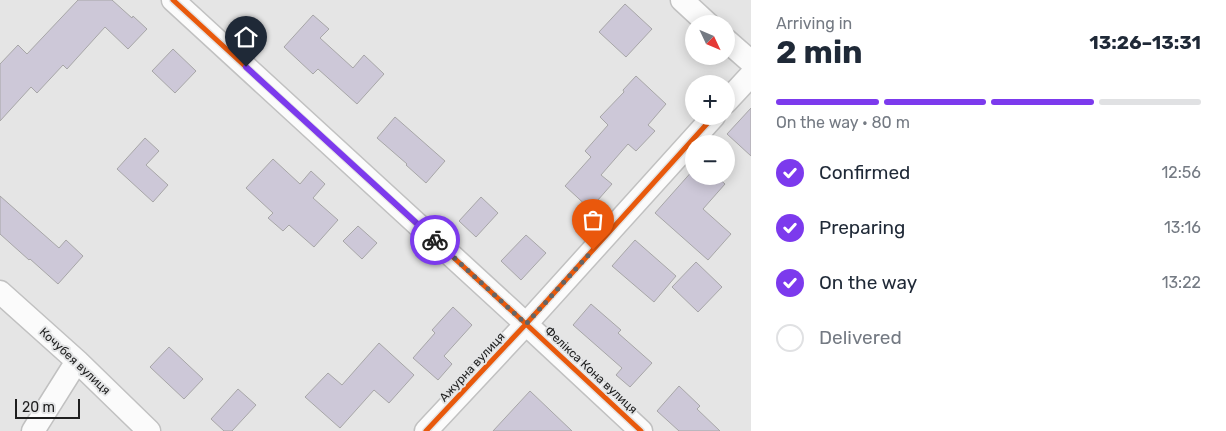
<!DOCTYPE html>
<html lang="en">
<head>
<meta charset="utf-8">
<style>
  body { margin:0; font-family:Rubik,sans-serif; background:#f2f2f3; color:#1f2937; height:100vh; display:flex; flex-direction:column; font-size:19px; white-space:nowrap }
  * { box-sizing:border-box; margin:0 }
  p { font-size:16px; color:#747a83 }
  .icon { flex:none; width:28px; height:28px; fill:none; stroke:currentColor; stroke-width:2; stroke-linecap:round; stroke-linejoin:round }
  .map { position:relative; flex:1; overflow:hidden }
  .details { display:flex; flex-direction:column; background:#fff; width:475px }
  .details>* { flex:none }
  .needle { width:32px; rotate:134deg }
  .buttons { position:absolute; left:685px; top:15px; display:grid; gap:10px }
  .buttons a { display:grid; place-items:center; width:50px; height:50px; border-radius:50%; background:#fff; box-shadow:0 2px 12px #0003; font-size:25px }
  .scale { position:absolute; left:15px; bottom:12px; width:65px; box-sizing:border-box; padding-left:5px; border:2px solid #1e1e1e; border-top:0; font-size:14px; line-height:18px; white-space:nowrap; color:#1e1e1e; -webkit-text-stroke:4px #e4e5e6; paint-order:stroke }
  .pin { position:absolute; display:grid; place-items:center; width:42px; height:42px; color:#fff; margin:-51px -21px; border-radius:50% 50% 50% 0; rotate:-45deg; box-shadow:0 0 5px #0007 }
  .pin .icon { rotate:45deg }
  .courier { position:absolute; display:grid; place-items:center; width:50px; height:50px; margin:-25px; border:4px solid #7c3aed; border-radius:50%; background:#fff; color:#222; box-shadow:0 1px 6px #0007 }
  .overview em { font-style:normal; font-weight:700 }
  .overview div { display:flex; flex-direction:column-reverse }
  .overview { display:flex; align-items:center; justify-content:space-between; height:85px; padding:0 25px }
  h1 { font-size:32px; font-weight:700; line-height:38px }
  .bar { display:grid; grid-template-columns:repeat(4,1fr); gap:8px 5px; align-content:center; height:60px; padding:0 25px }
  .bar i { height:6px; border-radius:4px; background:#e0e1e3 }
  .bar .selected { background:#7c3aed }
  .bar p { grid-column:span 4 }
  ol { padding:0 25px; list-style:none }
  li { display:flex; align-items:center; gap:15px; height:55px }
  li p { margin-inline-start:auto }
  li .icon { padding:5px; border-radius:50%; background:#7c3aed; color:#fff; stroke-width:4 }
  li:last-child { color:#747a83 }
  li i { width:28px; height:28px; border:2px solid #e0e1e3; border-radius:50% }
  main { display:flex; flex:1; min-height:0 }
  .map>svg:first-child { display:block }
</style>
</head>
<body>
<main>
<div class="map">
<svg width="751" height="431" viewBox="0 0 751 431">
  <rect width="100%" height="100%" fill="#e5e5e5"/>
  <path fill="#cdc8d8" stroke="#a7a6a7" d="M78,0h34l20,18 1,-2 14,13 -19,20 -23,-22 -38,42 -4,-4 -26,28 -6,-6 -31,34v-57l18,-19 9,9z
    M625,4l27,25 -26,28 -27,-25z
    M313,15l16,14 -9,9 33,30 11,-13 20,19 -27,30 -39,-35 -5,5 -29,-27z
    M173,49l23,22 -21,22 -23,-22z
    M636,76l30,28 -18,21 7,6 -19,20 -8,-7 -27,31 11,9 -22,25 -25,-23 26,-29 -6,-6 23,-26 -8,-8 24,-25 -1,-2z
    M751,108v48l-24,-22z
    M395,117l50,44 -19,22 -20,-18 1,-1 -30,-26z
    M145,138l14,13 -13,14 22,20 -15,17 -36,-33z
    M273,159l27,25 11,-13 14,13 -12,14 25,22 -24,27 -25,-22 -6,6 -15,-13 5,-5 -27,-25z
    M694,169v7h22l9,8 -22,25 28,25 -23,26 -53,-47z
    M0,196l59,52 7,-8 17,16 -25,28 -28,-25 -1,1 -29,-26z
    M481,197l17,16 -22,24 -17,-16z
    M358,226l19,17 -15,16 -19,-18z
    M526,235l20,18 -25,27 -20,-19z
    M635,240l41,36 -22,26 -42,-36z
    M696,262l26,25 -24,25 -26,-25z
    M591,304l30,26 -3,3 34,30 -22,24 -14,-12 6,-7 -49,-43z
    M453,307l19,18 -28,31 8,8 -14,16 -25,-22 22,-25 -3,-3z
    M379,343l35,32 -25,28 -15,-13 -34,38 -35,-31 23,-24 14,12z
    M169,347l34,32 -19,20 -34,-32z
    M679,386l21,20 -3,3 23,22h-41l-22,-20z
    M238,389l18,16 -24,26h-8l-13,-12z
    M530,391l42,40h-79z"/>
  <g fill="none" stroke-linecap="round" stroke-linejoin="round">
    <defs>
      <path id="minor" d="M173,0l353,324 115,107
        M682,0l26,24
        M726,40l25,22
        M726,102l25,-27
        M0,292l77,69 72,70
        M33,431l44,-70
        M426,431l100,-107 188,-208"/>
    </defs>
    <use href="#minor" stroke="#c1c1c1" stroke-width="25"/>
    <use href="#minor" stroke="#fbfbfb" stroke-width="22"/>
    <defs>
      <path id="cycleway" d="M173,0l353,324 115,107
        M426,431l100,-107 188,-208"/>
    </defs>
    <use href="#cycleway" stroke="#e4e5e6" stroke-width="8"/>
    <use href="#cycleway" stroke="#e8590c" stroke-width="5"/>
  </g>
  <g fill="none" stroke-linecap="round" stroke-linejoin="round">
    <path stroke="#646464" stroke-width="5" stroke-dasharray="0 9" d="M435,240l91,84 67,-74"/>
    <path stroke="#7c3aed" stroke-width="6" d="M246,67l189,173"/>
  </g>
  <g text-anchor="middle" stroke-width="4" stroke-linejoin="round" paint-order="stroke">
    <g font-size="12" fill="#1e1e1e" stroke="#e4e5e6">
      <text transform="translate(75 361) rotate(43)" y="4">Кочубея вулиця</text>
      <text transform="translate(472 367) rotate(-47)" y="4">Ажурна вулиця</text>
      <text transform="translate(591 370) rotate(43)" y="4">Фелікса Кона вулиця</text>
    </g>
  </g>
</svg>
<div class="buttons">
<a><svg class="needle" viewBox="-14 -14 28 28"><path d="M0-13l5 13h-10z" fill="#e53935"/><path d="M0 13l5-13h-10z" fill="#747a83"/></svg></a>
<a>+</a>
<a>−</a>
</div>
<div class="scale">20 m</div>
<div class="pin" style="left:593px;top:250px;background:#ea580c"><svg class="icon" aria-label="bag" viewBox="0 0 24 24"><path d="M5 8h14l-1 12H6zM9 8a3 3 0 0 1 6 0"/></svg></div>
<div class="pin" style="left:246px;top:67px;background:#1f2937"><svg class="icon" aria-label="home" viewBox="0 0 24 24"><path d="M3 11l9-7 9 7M6 9v11h12V9"/></svg></div>
<div class="courier" style="left:435px;top:240px"><svg class="icon" aria-label="bike" viewBox="0 0 24 24"><circle cx="6" cy="16" r="4"/><circle cx="18" cy="16" r="4"/><path d="M6 16l4-8h5l3 8M10 8l3 8H6M13 5h3"/></svg></div>
</div>
<section class="details">
<div class="overview"><div><h1>2 min</h1><p>Arriving in</p></div><em>13:26–13:31</em></div>
<div class="bar"><i class="selected"></i><i class="selected"></i><i class="selected"></i><i></i><p>On the way · 80 m</p></div>
<ol>
<li><svg class="icon" aria-label="check" viewBox="0 0 24 24"><path d="M5 12l5 5 9-10"/></svg>Confirmed<p>12:56</p></li>
<li><svg class="icon" aria-label="check" viewBox="0 0 24 24"><path d="M5 12l5 5 9-10"/></svg>Preparing<p>13:16</p></li>
<li><svg class="icon" aria-label="check" viewBox="0 0 24 24"><path d="M5 12l5 5 9-10"/></svg>On the way<p>13:22</p></li>
<li><i></i>Delivered</li>
</ol>
</section>
</main>
</body>
</html>
